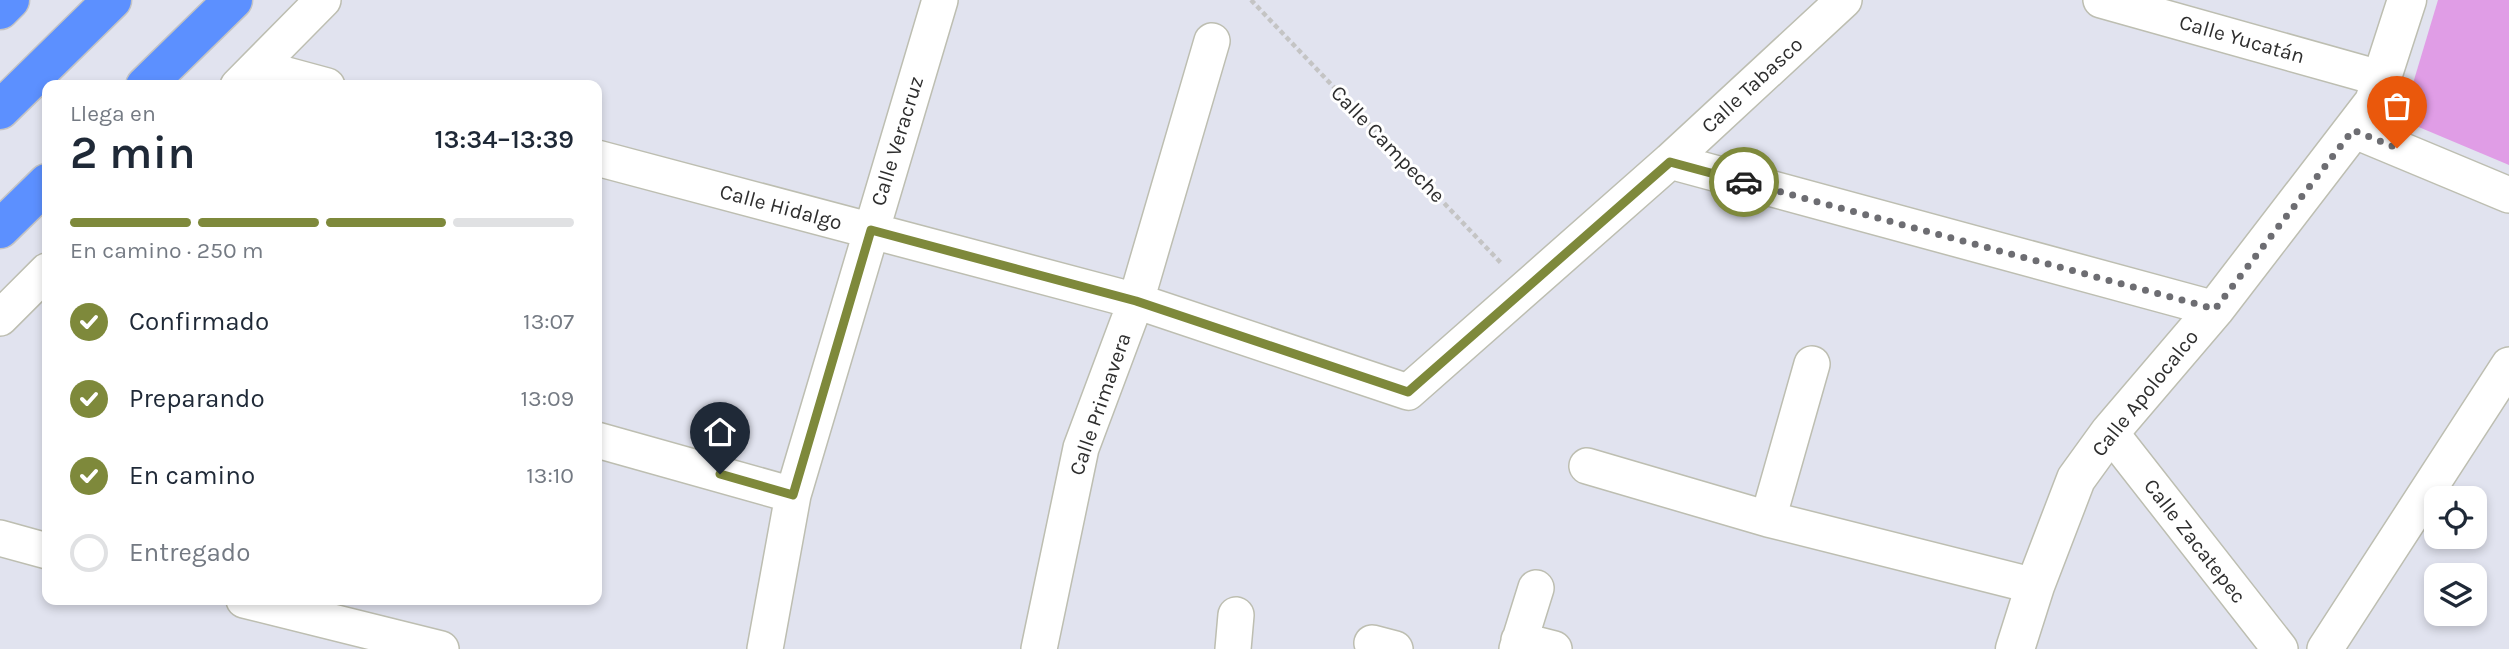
<!DOCTYPE html>
<html lang="es">
<head>
<meta charset="utf-8">
<style>
  body { margin:0; font-family:Karla,sans-serif; background:#f2f2f3; color:#1f2937; height:100vh; display:flex; flex-direction:column; font-size:26px; white-space:nowrap }
  * { box-sizing:border-box; margin:0 }
  p { font-size:23px; color:#747a83 }
  .icon { flex:none; width:38px; height:38px; fill:none; stroke:currentColor; stroke-width:2; stroke-linecap:round; stroke-linejoin:round }
  .map { position:relative; flex:1; overflow:hidden }
  .drawer { position:absolute; left:42px; top:80px; width:560px; height:525px; display:flex; flex-direction:column; background:#fff; border-radius:14px; box-shadow:0 4px 10px #0003 }
  .drawer>* { flex:none }
  .buttons { position:absolute; left:2424px; top:486px; display:grid; gap:14px }
  .buttons a { display:grid; place-items:center; width:63px; height:63px; border-radius:14px; background:#fff; box-shadow:0 4px 10px #0003; font-size:35px }
  .pin { position:absolute; display:grid; place-items:center; width:60px; height:60px; color:#fff; margin:-72px -30px; border-radius:50% 50% 50% 0; rotate:-45deg; box-shadow:0 0 7px #0007 }
  .pin .icon { rotate:45deg }
  .courier { position:absolute; display:grid; place-items:center; width:70px; height:70px; margin:-35px; border:5px solid #7e893b; border-radius:50%; background:#fff; color:#222; box-shadow:0 2px 9px #0007 }
  .headline em { font-style:normal; font-weight:600 }
  .headline div { display:flex; flex-direction:column-reverse }
  .headline { display:flex; align-items:center; justify-content:space-between; height:119px; padding:0 28px }
  h1 { font-size:46px; font-weight:600; line-height:52px }
  .bar { display:grid; grid-template-columns:repeat(4,1fr); gap:10px 7px; align-content:center; height:84px; padding:0 28px }
  .bar i { height:9px; border-radius:5px; background:#e0e1e3 }
  .bar .on { background:#7e893b }
  .bar p { grid-column:span 4 }
  ol { padding:0 28px; list-style:none }
  li { display:flex; align-items:center; gap:21px; height:77px }
  li p { margin-inline-start:auto }
  li .icon { padding:7px; border-radius:50%; background:#7e893b; color:#fff; stroke-width:4 }
  li:last-child { color:#747a83 }
  li i { width:38px; height:38px; border:4px solid #e0e1e3; border-radius:50% }
  .map>svg:first-child { display:block }
</style>
</head>
<body>
<div class="map">
<svg width="2509" height="649" viewBox="0 0 2509 649">
  <rect width="100%" height="100%" fill="#e1e3ef"/>
  <path fill="#e09de6" d="M2438,0h71v165l-107,-45z"/>
  <g fill="none" stroke-linecap="round" stroke-linejoin="round">
    <defs>
      <path id="street" d="M2101,0l282,79
        M257,67l70,19
        M238,86l85,-86
        M2353,130l156,65
        M597,158l539,143 272,91 262,-231 174,-161
        M1670,161l545,148
        M0,318l47,-47
        M2110,432l170,217
        M597,440l196,55
        M1587,466l181,53 267,67
        M1768,519l44,-155
        M0,538l47,13
        M244,600l197,49
        M1519,640l35,9
        M1372,643l23,6
        M765,649l28,-154 147,-495
        M1039,649l42,-201 55,-147 76,-260
        M1233,649l3,-34
        M1517,649l19,-61
        M2325,649l184,-284"/>
      <path id="secondary" d="M2015,649l20,-63 41,-107 34,-47 105,-123 159,-207 33,-102"/>
      <path id="highway" d="M0,10l10,-10
        M145,86l88,-86
        M0,110l112,-110
        M0,229l47,-46"/>
    </defs>
    <use href="#street" stroke="#bdbeb1" stroke-width="38"/>
    <use href="#secondary" stroke="#bdbeb1" stroke-width="41"/>
    <use href="#highway" stroke="#c4c4c4" stroke-width="41"/>
    <path stroke="#c4c4c4" stroke-width="4.5" stroke-dasharray="5 3.5" stroke-linecap="butt" d="M1251,0l250,263"/>
    <use href="#street" stroke="#fff" stroke-width="35"/>
    <use href="#secondary" stroke="#fff" stroke-width="38"/>
    <use href="#highway" stroke="#5c90ff" stroke-width="38"/>
  </g>
  <g fill="none" stroke-linecap="round" stroke-linejoin="round">
    <path stroke="#6d6d72" stroke-width="7" stroke-dasharray="0 12.6" d="M1744,182l471,127 138,-179 44,18"/>
    <path stroke="#7e893b" stroke-width="9" d="M720,474l73,21 78,-265 265,71 272,91 262,-230 74,20"/>
  </g>
  <g text-anchor="middle" stroke-width="6" stroke-linejoin="round" paint-order="stroke">
    <g font-size="21" fill="#2e2e2e" stroke="#fff">
      <text transform="translate(2242 39) rotate(16)" y="7">Calle Yucatán</text>
      <text transform="translate(1752 85) rotate(-43)" y="7">Calle Tabasco</text>
      <text transform="translate(897 141) rotate(-73)" y="7">Calle Veracruz</text>
      <text transform="translate(1388 144) rotate(46)" y="7">Calle Campeche</text>
      <text transform="translate(781 207) rotate(15)" y="7">Calle Hidalgo</text>
      <text transform="translate(2145 393) rotate(-51)" y="7">Calle Apolocalco</text>
      <text transform="translate(1100 404) rotate(-71)" y="7">Calle Primavera</text>
      <text transform="translate(2195 541) rotate(52)" y="7">Calle Zacatepec</text>
    </g>
  </g>
</svg>
<div class="buttons">
<a><svg class="icon" aria-label="locate" viewBox="0 0 24 24"><circle cx="12" cy="12" r="6"/><path d="M12 2v4M12 18v4M2 12h4M18 12h4"/></svg></a>
<a><svg class="icon" aria-label="layers" viewBox="0 0 24 24"><path d="M12 4l9 5-9 5-9-5zM3 14l9 5 9-5"/></svg></a>
</div>
<div class="pin" style="left:2397px;top:148px;background:#ea580c"><svg class="icon" aria-label="bag" viewBox="0 0 24 24"><path d="M5 8h14l-1 12H6zM9 8a3 3 0 0 1 6 0"/></svg></div>
<div class="pin" style="left:720px;top:474px;background:#1f2937"><svg class="icon" aria-label="home" viewBox="0 0 24 24"><path d="M3 11l9-7 9 7M6 9v11h12V9"/></svg></div>
<div class="courier" style="left:1744px;top:182px"><svg class="icon" aria-label="car" viewBox="0 0 24 24"><path d="M5 17H2v-5l4-1 3-4h7l3 4 3 1v5h-3M9 17h6M6 11h13"/><circle cx="7" cy="17" r="2"/><circle cx="17" cy="17" r="2"/></svg></div>
<section class="drawer">
<div class="headline"><div><h1>2 min</h1><p>Llega en</p></div><em>13:34–13:39</em></div>
<div class="bar"><i class="on"></i><i class="on"></i><i class="on"></i><i></i><p>En camino · 250 m</p></div>
<ol>
<li><svg class="icon" aria-label="check" viewBox="0 0 24 24"><path d="M5 12l5 5 9-10"/></svg>Confirmado<p>13:07</p></li>
<li><svg class="icon" aria-label="check" viewBox="0 0 24 24"><path d="M5 12l5 5 9-10"/></svg>Preparando<p>13:09</p></li>
<li><svg class="icon" aria-label="check" viewBox="0 0 24 24"><path d="M5 12l5 5 9-10"/></svg>En camino<p>13:10</p></li>
<li><i></i>Entregado</li>
</ol>
</section>
</div>
</body>
</html>
